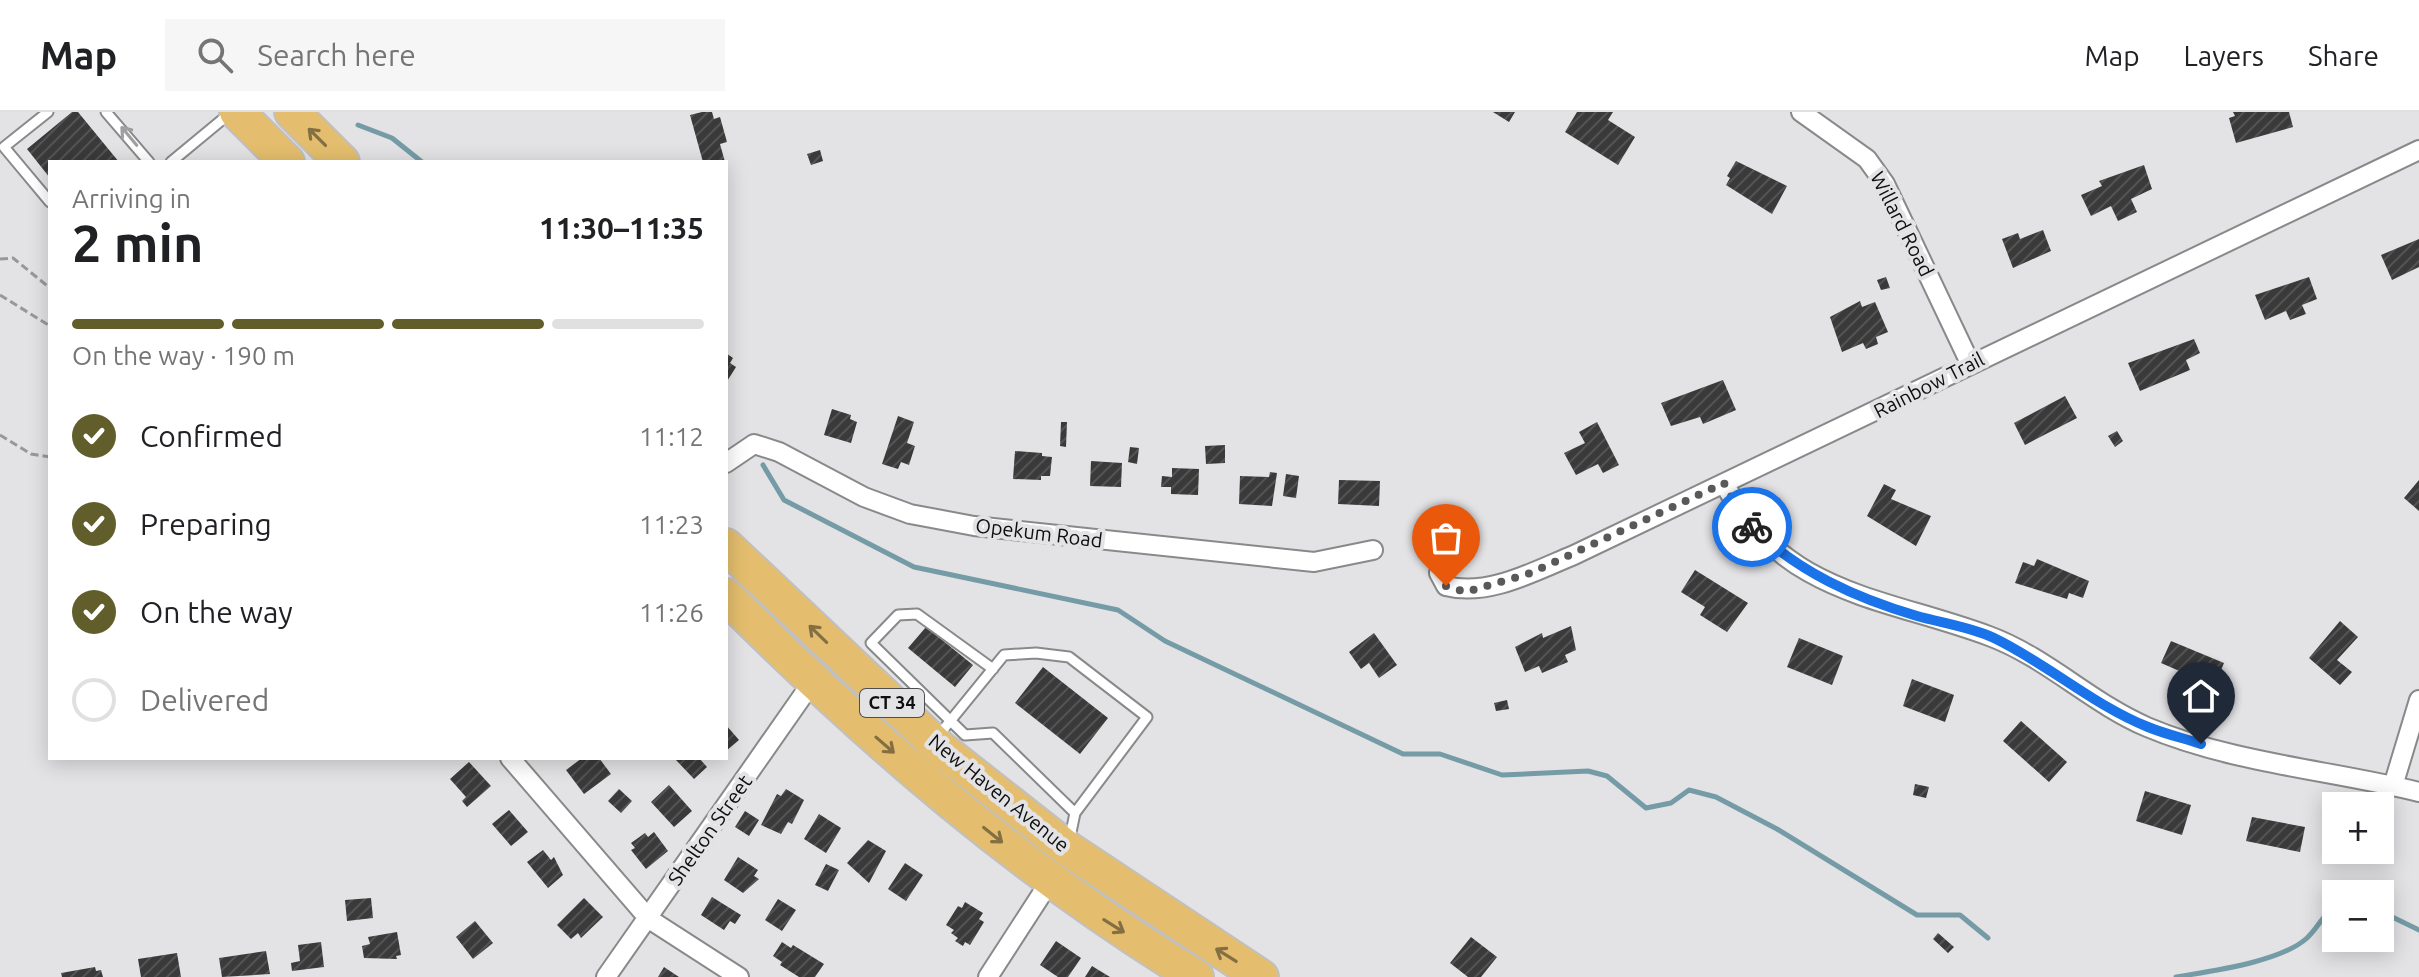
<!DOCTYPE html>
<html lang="en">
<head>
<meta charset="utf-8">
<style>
  body { margin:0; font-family:Ubuntu,sans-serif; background:#f6f6f6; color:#202124; height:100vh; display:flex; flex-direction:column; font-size:30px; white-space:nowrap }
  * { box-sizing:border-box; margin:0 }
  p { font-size:26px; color:#757577 }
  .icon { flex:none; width:44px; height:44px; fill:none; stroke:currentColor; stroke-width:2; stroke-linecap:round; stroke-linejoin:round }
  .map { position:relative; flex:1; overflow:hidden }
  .sheet { position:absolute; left:48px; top:48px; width:680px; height:600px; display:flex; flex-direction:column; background:#fff; border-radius:0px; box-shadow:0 4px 20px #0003 }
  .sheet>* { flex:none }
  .tools { position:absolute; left:2322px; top:680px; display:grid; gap:16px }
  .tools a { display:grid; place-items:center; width:72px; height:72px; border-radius:0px; background:#fff; box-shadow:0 4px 20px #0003; font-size:40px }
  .pin { position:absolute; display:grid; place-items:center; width:68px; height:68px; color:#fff; margin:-82px -34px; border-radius:50% 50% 50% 0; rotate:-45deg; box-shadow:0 0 8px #0007 }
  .pin .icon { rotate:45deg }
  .courier { position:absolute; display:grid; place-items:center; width:80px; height:80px; margin:-40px; border:6px solid #1a73e8; border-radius:50%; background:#fff; color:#222; box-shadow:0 2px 10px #0007 }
  .head em { font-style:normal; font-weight:600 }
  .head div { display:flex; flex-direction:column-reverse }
  .head { display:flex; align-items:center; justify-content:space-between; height:136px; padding:0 24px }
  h1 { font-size:52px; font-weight:600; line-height:60px }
  .bar { display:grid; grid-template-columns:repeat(4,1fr); gap:12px 8px; align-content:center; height:96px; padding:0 24px }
  .bar i { height:10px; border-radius:6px; background:#e0e0e0 }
  .bar .active { background:#625e2b }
  .bar p { grid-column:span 4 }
  ol { padding:0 24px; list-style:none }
  li { display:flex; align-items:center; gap:24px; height:88px }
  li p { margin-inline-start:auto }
  li .icon { padding:8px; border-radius:50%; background:#625e2b; color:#fff; stroke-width:4 }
  li:last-child { color:#757577 }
  li i { width:44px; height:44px; border:4px solid #e0e0e0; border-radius:50% }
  header { display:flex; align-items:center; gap:48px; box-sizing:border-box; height:112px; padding:0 40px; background:#fff; border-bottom:2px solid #e0e0e0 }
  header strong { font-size:38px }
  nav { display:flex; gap:44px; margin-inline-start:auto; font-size:28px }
  .search { width:560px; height:72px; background:#f6f6f6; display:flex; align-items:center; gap:20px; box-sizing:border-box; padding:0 28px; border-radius:0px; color:#757577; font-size:30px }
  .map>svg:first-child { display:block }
</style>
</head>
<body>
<header>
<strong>Map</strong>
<div class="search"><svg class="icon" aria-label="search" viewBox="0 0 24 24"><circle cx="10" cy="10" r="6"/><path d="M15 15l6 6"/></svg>Search here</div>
<nav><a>Map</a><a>Layers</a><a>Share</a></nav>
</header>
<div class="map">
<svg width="2419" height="865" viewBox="0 0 2419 865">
  <defs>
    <pattern id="building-hatch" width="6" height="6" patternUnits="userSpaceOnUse" patternTransform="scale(2)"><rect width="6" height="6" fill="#3a3a3b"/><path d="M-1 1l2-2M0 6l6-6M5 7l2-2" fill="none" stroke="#535354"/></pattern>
  </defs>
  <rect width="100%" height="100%" fill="#e3e3e5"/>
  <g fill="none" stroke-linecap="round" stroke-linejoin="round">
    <path stroke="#759ca6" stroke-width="5" d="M358,13l34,13 30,24
      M763,353l21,35 130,67 204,43 47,31 238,113h37l62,21 86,-4 19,5 39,32 25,-5 18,-13 27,7 61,32 140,86h43l28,23
      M2380,799l39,19
      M2176,865c35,-6 105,-15 131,-39 11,-10 16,-24 29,-32"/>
  </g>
  <path fill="url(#building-hatch)" d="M72,0h6l41,50h-69v16l-23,-29z
    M702,0h10l2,7 6,-2 7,25 -7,2 5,18h-22l-13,-47z
    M1493,0h22l-6,10z
    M1577,0h36l-5,8 27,17 -17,28 -53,-33z
    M2233,0h56l4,15 -57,16 -7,-25 6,-2z
    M820,38l3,11 -12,4 -4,-11z
    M1736,49l51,25 -15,28 -46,-29 4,-7 -3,-2z
    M2144,53l8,24 -21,10 6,13 -19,9 -7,-15 -20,10 -10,-21 21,-9 -3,-5z
    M2043,118l8,21 -38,17 -11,-29 16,-6 2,6z
    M2419,127v28l-27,13 -11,-25z
    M1886,165l4,11 -9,2 -4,-10z
    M2309,165l8,22 -15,6 4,9 -16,6 -4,-9 -21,9 -10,-25z
    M1860,189l2,6 13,-5 13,30 -12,5 2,7 -12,5 -3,-6 -21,9 -12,-35z
    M2194,227l6,14 -14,7 4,10 -50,21 -12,-28z
    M726,241l7,5 -3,5 6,4 -10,16z
    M1723,268l13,30 -33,14 -3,-7 -29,9 -10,-23z
    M2065,284l12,22 -52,27 -11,-22z
    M832,297l19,6 -1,4 7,3 -6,21 -27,-8z
    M898,304l16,6 -7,21 8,3 -6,19 -8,-3 -3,7 -16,-5z
    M1061,310h6l-1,25 -6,-1z
    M1597,310l22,43 -16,8 -5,-9 -22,11 -12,-22 21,-10 -6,-11z
    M2117,319l6,10 -8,6 -7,-11z
    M1225,333v18l-19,1 -1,-18z
    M1130,335l9,1 -2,16 -9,-2z
    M1015,339l27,2v3l10,1 -2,19h-9v4l-28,-1z
    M1091,349l31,2 -1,24 -31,-1z
    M1172,356l27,1 -1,26 -27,-1v-7h-10l1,-11 10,1z
    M1270,360l7,1 -5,33 -33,-2 1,-28 29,1z
    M1286,362l13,2 -3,22 -13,-2z
    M1339,368l41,1 -1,25 -41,-2z
    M2419,368v31l-15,-13z
    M1884,372l12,6 -5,9 40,17 -15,30 -49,-30z
    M2037,447l52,22 -6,17 -14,-5 -2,6 -52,-16 8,-21 11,4z
    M1695,458l53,33 -21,29 -27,-17 5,-8 -24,-15z
    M2340,509l18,16 -21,23 15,12 -12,13 -31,-27z
    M1571,514l5,24 -11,5 3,7 -26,11 -3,-7 -14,6 -10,-25 27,-14 1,5z
    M926,515l47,38 -18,22 -47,-39z
    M1374,521l23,32 -18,13 -10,-15 -8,6 -12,-17z
    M1799,526l44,18 -11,29 -45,-18z
    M2171,529l53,22 -10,23 -53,-23z
    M1043,555l65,51 -28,36 -65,-51z
    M1912,567l42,16 -9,27 -42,-16z
    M1507,588l2,9 -13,2 -2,-8z
    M2021,609l46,41 -18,20 -46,-41z
    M726,613l13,15 -13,11z
    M582,646h17l12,16 -27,20 -18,-24z
    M679,646h20l8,9 -13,12 -18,-19z
    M469,650l22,24 -24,21 -5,-6 4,-4 -16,-18z
    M1915,672l14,3 -3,11 -13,-3z
    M669,673l23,26 -18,16 -23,-25z
    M619,677l13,12 -11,12 -13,-12z
    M786,677l18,11 -12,24 -4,-2 -7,12 -20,-9 16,-31 4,2z
    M2145,679l46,14 -9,30 -46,-14z
    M509,698l19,22 -17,14 -19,-22z
    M745,699l14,9 -10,16 -14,-9z
    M819,702l22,14 -15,25 -22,-14z
    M2252,705l53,10 -5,25 -54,-11z
    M654,720l14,19 -22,18 -15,-19 4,-2 -4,-5 14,-10 3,4z
    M868,728l18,11 -17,32 -22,-20z
    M543,738l8,10 3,-3 9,18 -15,13 -21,-26z
    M738,745l20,13 -4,6 5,3 -16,14 -19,-13z
    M905,751l18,12 -17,26 -18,-12z
    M826,752l13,6 -11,21 -13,-6z
    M712,785l29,18 -6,9 -5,-3 -6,9 -23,-15z
    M371,786l2,20 -26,3 -2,-21z
    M584,786l19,19 -22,21 -3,-5 -7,6 -14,-14z
    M778,787l18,11 -14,21 -17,-11z
    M965,790l18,11 -4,6 5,3 -14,23 -5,-3 -2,4 -8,-5 3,-3 -7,-5 3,-3 -8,-5 12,-19 4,2z
    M475,809l18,22 -20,16 -17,-22z
    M397,820l4,23 -5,1 1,3 -33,-1 -2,-12 8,-2 -2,-7z
    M1938,821l16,14 -6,6 -15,-14z
    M1471,825l26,20 -16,20h-13l-18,-14z
    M1056,829l25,17 -13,19h-10l-18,-12z
    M321,830l3,25 -32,4 -1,-8 9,-2 -2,-16z
    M782,830l9,6 2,-3 31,19 -9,13h-16l-19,-12 2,-3 -9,-6z
    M266,839l4,23 -48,3 -3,-19z
    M177,841l4,24h-40l-3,-18z
    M1092,854l18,11h-25z
    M95,855l1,4 5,-1 2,7h-41l-1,-4z
    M664,855l15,10h-21z"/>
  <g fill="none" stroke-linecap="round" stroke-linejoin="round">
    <defs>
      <path id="lane" d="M48,0l-44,35 46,55
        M106,0l43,50
        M171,50l58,-48
        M993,557l-76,-55 -19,1 -27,28 94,92 28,-2 82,80
        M938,624l66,-81 32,-2 33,4 78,60 -72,96 -6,29"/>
      <path id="street" d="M1801,0l66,47 18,25 85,179
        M726,351l28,-19 25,8 85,45 46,17 64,12 340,36 59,-12
        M1724,371c58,112 160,114 265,153 57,21 102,67 158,91 85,36 183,43 272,65
        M1439,461l7,13c42,11 89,-15 128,-31l845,-405
        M510,646l139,161 90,58
        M2393,674l26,-86
        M606,865l207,-296
        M988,865l66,-102"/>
      <path id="highway" d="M237,0l50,50
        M292,0l50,50
        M726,434l215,203 127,100 193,128
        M726,484c143,143 297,276 470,381"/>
    </defs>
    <use href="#lane" stroke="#88898a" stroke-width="13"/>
    <use href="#street" stroke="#88898a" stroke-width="22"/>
    <use href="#highway" stroke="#c0c0c1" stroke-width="38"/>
    <path stroke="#989899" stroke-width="3" stroke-dasharray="8 4" stroke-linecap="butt" d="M0,147l13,-1 37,30
      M0,183l50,31
      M0,323l31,19 19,3"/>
    <use href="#lane" stroke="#fff" stroke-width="9"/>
    <use href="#street" stroke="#fff" stroke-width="18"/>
    <use href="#highway" stroke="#e4be6e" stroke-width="34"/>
  </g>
  <defs><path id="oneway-shaft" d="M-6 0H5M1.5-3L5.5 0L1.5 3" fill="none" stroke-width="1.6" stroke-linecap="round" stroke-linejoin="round" transform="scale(2)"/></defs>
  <use stroke="#9f9f9f" href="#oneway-shaft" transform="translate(129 24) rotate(-130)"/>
  <g stroke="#846f43">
    <use href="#oneway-shaft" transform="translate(317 25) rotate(-135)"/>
    <use href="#oneway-shaft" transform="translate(818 522) rotate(-136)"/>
    <use href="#oneway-shaft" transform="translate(885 633) rotate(41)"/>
    <use href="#oneway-shaft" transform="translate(993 723) rotate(39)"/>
    <use href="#oneway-shaft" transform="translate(1114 814) rotate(32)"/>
    <use href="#oneway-shaft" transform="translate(1226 843) rotate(-148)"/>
  </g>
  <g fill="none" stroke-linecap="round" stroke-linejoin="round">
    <path stroke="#59595a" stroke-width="8" stroke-dasharray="0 14.4" d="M1446,474l20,6 65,-19 193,-90 18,34 10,10"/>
    <path stroke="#1a73e8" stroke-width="10" d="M1752,415c46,45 104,71 165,89 25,7 54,11 77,22 54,26 99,67 154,89 17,7 35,11 53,17"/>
  </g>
  <g text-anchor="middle" stroke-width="8" stroke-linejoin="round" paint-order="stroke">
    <rect fill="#e3e3e5" stroke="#4e4e4f" stroke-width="2" x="860" y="577" width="64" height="28" rx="6"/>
    <g font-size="18" font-weight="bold" fill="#0e0e0f">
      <text x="892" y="597">CT 34</text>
    </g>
    <g font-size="20" fill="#0e0e0f" stroke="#e3e3e5">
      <text transform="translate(1902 112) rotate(63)" y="7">Willard Road</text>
      <text transform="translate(1929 273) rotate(-27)" y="7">Rainbow Trail</text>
      <text transform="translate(1039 421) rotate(7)" y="7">Opekum Road</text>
      <text transform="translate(999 681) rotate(39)" y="7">New Haven Avenue</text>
      <text transform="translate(710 718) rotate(-55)" y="7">Shelton Street</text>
    </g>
  </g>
</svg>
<div class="tools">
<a>+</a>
<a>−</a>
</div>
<div class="pin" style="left:1446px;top:474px;background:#ea580c"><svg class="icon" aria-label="bag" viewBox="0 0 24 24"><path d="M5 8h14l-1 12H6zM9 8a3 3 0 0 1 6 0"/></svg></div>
<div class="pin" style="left:2201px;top:632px;background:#1f2937"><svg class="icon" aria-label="home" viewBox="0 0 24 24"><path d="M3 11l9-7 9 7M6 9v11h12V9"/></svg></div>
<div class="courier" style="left:1752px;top:415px"><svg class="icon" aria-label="bike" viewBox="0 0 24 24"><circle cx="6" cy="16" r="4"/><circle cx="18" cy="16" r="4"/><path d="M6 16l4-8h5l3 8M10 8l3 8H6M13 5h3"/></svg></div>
<section class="sheet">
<div class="head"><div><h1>2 min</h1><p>Arriving in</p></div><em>11:30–11:35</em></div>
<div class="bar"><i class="active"></i><i class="active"></i><i class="active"></i><i></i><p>On the way · 190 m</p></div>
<ol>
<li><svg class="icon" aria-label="check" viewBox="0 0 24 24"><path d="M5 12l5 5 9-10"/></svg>Confirmed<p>11:12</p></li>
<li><svg class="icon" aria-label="check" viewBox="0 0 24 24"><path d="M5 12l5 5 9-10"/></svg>Preparing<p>11:23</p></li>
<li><svg class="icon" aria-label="check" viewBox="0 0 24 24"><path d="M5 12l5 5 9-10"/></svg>On the way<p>11:26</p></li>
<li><i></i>Delivered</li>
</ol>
</section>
</div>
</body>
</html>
